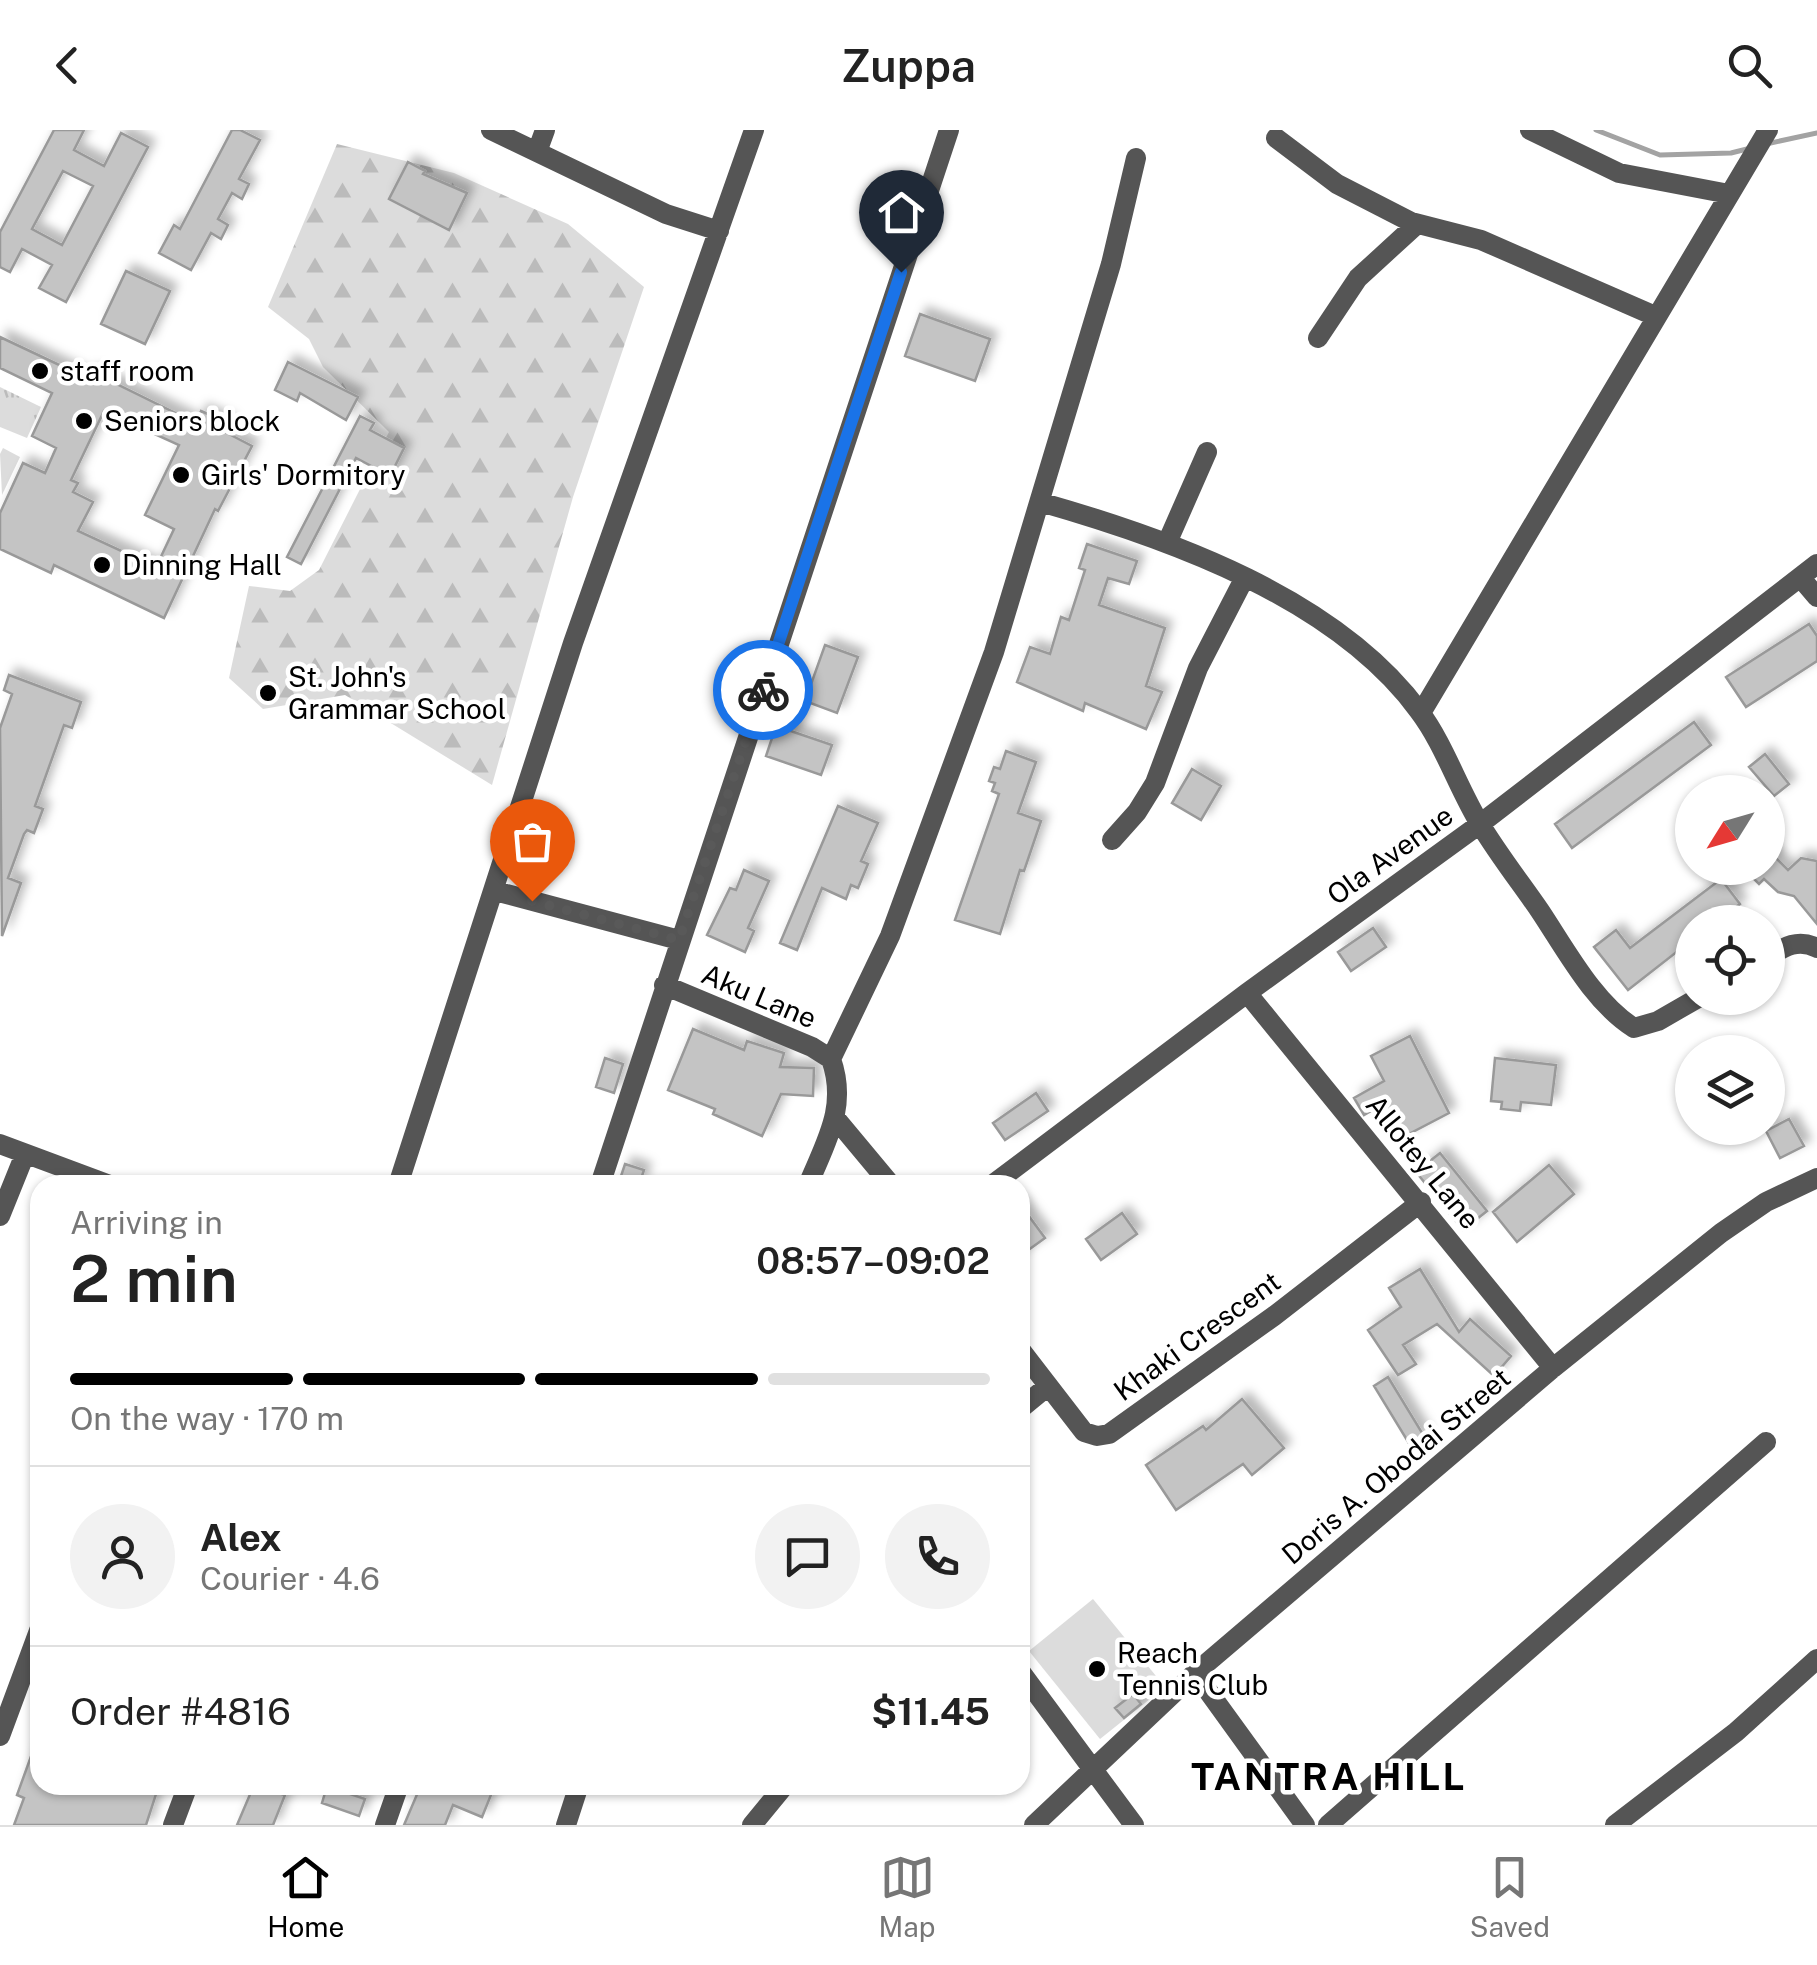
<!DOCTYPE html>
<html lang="en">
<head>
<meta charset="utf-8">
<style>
  body { margin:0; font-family:"Public Sans",sans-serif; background:#f2f2f2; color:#222; height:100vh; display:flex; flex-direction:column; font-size:38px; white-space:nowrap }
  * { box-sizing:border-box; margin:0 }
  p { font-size:32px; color:#767676 }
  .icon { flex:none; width:55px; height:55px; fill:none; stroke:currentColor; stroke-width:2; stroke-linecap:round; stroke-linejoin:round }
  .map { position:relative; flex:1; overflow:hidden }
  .details { position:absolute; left:30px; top:1045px; width:1000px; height:620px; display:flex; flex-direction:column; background:#fff; border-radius:30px; box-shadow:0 2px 8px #0004 }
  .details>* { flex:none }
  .needle { width:65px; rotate:233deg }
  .buttons { position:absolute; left:1675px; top:645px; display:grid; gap:20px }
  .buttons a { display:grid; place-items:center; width:110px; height:110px; border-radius:50%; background:#fff; box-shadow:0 2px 8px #0004; font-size:50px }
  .pin { position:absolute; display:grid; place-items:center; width:85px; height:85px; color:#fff; margin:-102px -42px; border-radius:50% 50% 50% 0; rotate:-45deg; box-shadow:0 0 10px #0007 }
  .pin .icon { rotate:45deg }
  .courier { position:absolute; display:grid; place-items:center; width:100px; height:100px; margin:-50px; border:8px solid #1a73e8; border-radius:50%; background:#fff; color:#222; box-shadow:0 2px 12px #0007 }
  .overview em { font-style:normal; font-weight:600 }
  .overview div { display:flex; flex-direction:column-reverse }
  .overview { display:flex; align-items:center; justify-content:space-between; height:170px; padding:0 40px }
  h1 { font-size:65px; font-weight:600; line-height:75px }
  .bar { display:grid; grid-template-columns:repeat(4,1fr); gap:15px 10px; align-content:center; height:120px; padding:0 40px }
  .bar i { height:12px; border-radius:8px; background:#e0e0e0 }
  .bar .on { background:#000 }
  .bar p { grid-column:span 4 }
  .line { display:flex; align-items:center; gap:25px; padding:0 40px; border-top:2px solid #e0e0e0 }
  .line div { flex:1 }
  .round { display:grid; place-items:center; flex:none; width:105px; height:105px; border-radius:52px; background:#f2f2f2 }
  header { display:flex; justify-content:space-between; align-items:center; height:130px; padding:0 40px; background:#fff; font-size:45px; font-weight:600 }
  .menu { display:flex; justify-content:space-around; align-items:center; height:140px; border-top:2px solid #e0e0e0; background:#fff; font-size:28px; color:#767676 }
  .menu a { display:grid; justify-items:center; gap:5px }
  .menu .on { color:#000 }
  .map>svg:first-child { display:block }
</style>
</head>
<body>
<header><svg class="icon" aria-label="back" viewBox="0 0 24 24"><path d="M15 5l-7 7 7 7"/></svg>Zuppa<svg class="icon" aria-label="search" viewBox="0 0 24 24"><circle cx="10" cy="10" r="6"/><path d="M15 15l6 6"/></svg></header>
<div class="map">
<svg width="1817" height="1695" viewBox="0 0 1817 1695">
  <defs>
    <pattern id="grass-tufts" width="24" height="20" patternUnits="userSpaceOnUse" patternTransform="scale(2.5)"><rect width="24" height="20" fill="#dcdcdc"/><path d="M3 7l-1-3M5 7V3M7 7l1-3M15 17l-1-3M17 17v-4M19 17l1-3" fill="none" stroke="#bbb"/></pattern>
    <pattern id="forest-firs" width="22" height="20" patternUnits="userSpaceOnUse" patternTransform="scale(2.5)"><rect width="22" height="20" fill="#dcdcdc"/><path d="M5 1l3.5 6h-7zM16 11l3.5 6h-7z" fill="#bbb"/></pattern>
    <filter id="shadow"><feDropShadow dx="7" dy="-7" stdDeviation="5" flood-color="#0004"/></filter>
  </defs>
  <rect width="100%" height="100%" fill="#fff"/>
  <path fill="url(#grass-tufts)" d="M0,257l41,20 -14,31 -27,-11z
    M3,318l17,9 -18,38 -2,-41z"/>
  <path fill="url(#forest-firs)" d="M337,14l117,29 114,51 76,63 -71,210 -81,288 -147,-90 -82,14 -34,-31 20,-92 41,5 29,-21 70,-138 -66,-65 -14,-28 -41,-32z"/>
  <path fill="#dcdcdc" d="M1093,1469l72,88 -65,52 -71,-88z"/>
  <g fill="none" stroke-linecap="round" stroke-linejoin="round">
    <path stroke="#a3a3a3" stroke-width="5" d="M1596,0l64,25 71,-2 20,-5
      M1766,14l51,-11"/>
  </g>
  <path fill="#c4c4c4" stroke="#999" stroke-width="2.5" fill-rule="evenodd" filter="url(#shadow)" d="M54,0h30l-10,20 30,16 17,-33 27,14 -82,155 -27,-14 13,-23 -30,-16 -12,23 -10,-5v-35zM63,41l30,15 -31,59 -30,-16z
    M232,0h8l20,10 -21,39 10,5 -7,15 -10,-6 -14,26 10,6 -7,14 -10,-6 -20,37 -32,-17 15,-28 6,4z
    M408,32l17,9 -2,3 44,19 -18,37 -60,-31z
    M126,141l44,20 -25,53 -44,-20z
    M920,184l70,25 -15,42 -70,-25z
    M0,207l89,42 3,-7 104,51 5,-12 28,12 -4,9 27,14 -34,65 -3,-2 -51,109 -110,-53 -3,8 -51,-24v-36l23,-50 22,10 11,-25 -24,-12 20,-43 -52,-25zM104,281l75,34 -34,70 29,14 -18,38 -78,-36 15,-29 -20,-10 5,-9 -7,-3z
    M288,232l70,35 -12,23 -46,-27 -3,8 -22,-11z
    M360,286l14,7 -4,7 34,18 -14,28 -34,-18 -55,106 -14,-7z
    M1087,414l50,17 -8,23 -21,-6 -9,27 66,23 -19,58 16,6 -16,37 -61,-26 -2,8 -66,-29 13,-35 20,7 11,-37 8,3 16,-50 -6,-2z
    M1809,494l8,12v25l-71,46 -20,-30z
    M825,515l33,12 -21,56 -32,-12z
    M9,545l72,27 -9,26 -8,-3 -29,81 8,3 -9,24 -7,-3 -3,4 -16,44 13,5 -19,53 -2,-208 12,-34 -8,-4z
    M1694,592l17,23 -139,103 -17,-24z
    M776,596l56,19 -11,30 -55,-19z
    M1006,621l30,11 -18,51 23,8 -17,50 -4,-1 -20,64 -45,-14 44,-126 -7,-3 3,-8 -6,-2 5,-14 6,2z
    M1765,624l24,30 -15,12 -25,-29z
    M1192,639l29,17 -20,34 -29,-17z
    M838,676l40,17 -17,38 7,3 -10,24 -7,-3 -5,14 -24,-11 -25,62 -17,-7z
    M1768,720l20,20 13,-12 16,3v63l-23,-28 -16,-4 -14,-13 -5,5 -16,-16h25z
    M744,740l25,11 -21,47 6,3 -9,21 -38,-17 23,-47 6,2z
    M1721,749l19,25 -24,18h-24v18l-64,50 -34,-43 22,-17 14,18z
    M1373,798l13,19 -35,24 -13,-19z
    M693,899l51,21 3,-9 37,12 -4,14 34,1 -1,28 -32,-2 -19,42 -49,-22 2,-5 -47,-19z
    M1410,906l39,77 -46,24 -18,-34 -21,12 -10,-17 30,-17 -13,-25z
    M605,928l18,6 -9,29 -18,-6z
    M1495,928l61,7 -5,40 -30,-3 -1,9 -19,-2 1,-7 -11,-1z
    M1036,963l12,18 -43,29 -12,-17z
    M1789,989l15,27 -24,12 -14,-27z
    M1440,1023l47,58 -24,19 -47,-58z
    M625,1034l19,6 -5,15h-21z
    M1549,1035l25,29 -57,48 -24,-30z
    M1020,1074l25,34 -25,18z
    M1122,1083l15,21 -36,26 -15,-21z
    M1420,1139l39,63 11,-13 41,37 -17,20 -57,-52 -34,21 13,19 -18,11 -30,-45 33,-23 -12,-19z
    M1388,1247l36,59 -14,9 -36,-59z
    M1242,1269l42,49 -32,27 -9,-11 -67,46 -30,-45 57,-39 3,4z
    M1133,1564l8,10 -17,14 -9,-10z
    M38,1607l2,48h119l-13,40h-132l10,-27 -7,-3z
    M254,1655l31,10 -12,30h-36z
    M421,1655h25l11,5 2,-5h36l-13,32 -29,-12 -8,20h-41z
    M327,1656l38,13 -6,17 -37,-13z"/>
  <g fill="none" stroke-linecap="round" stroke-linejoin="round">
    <path stroke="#555" stroke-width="20" d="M491,0l175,84 53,17
      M1530,0l89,43 110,21
      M1276,8l61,46 74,38 70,18 174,76
      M537,22l8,-22
      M1318,208l40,-60 59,-54
      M1040,372c130,37 296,96 379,209 25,33 39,77 61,113 18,30 40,58 60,87 26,39 54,92 94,117l24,-7 40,-23
      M1167,413l40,-91
      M1800,447l17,20
      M1421,583l347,-583
      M1112,710l25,-28 18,-29 43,-115 46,-89
      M495,761l184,49
      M1768,827c16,-10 30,-19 49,-9
      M664,855l148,62 19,12
      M1247,863l306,375
      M836,989l55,66
      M0,1014l110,41
      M398,1055l175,-542 181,-513
      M600,1055l349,-1055
      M808,1055c18,-44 40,-78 23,-126l59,-123 104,-284 117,-388 25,-106
      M992,1055l255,-192 233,-169 337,-260
      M0,1086l25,-62
      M1020,1219l64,83 13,4 12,-2 165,-118 147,-114
      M1020,1279l28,-23
      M1020,1541l114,154
      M1195,1543l110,152
      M0,1606l40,-108
      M173,1695l15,-40
      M385,1695l14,-40
      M566,1695l13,-40
      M752,1695l33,-40
      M1034,1695l161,-152 358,-305 168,-135 45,-31 51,-24
      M1328,1695l438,-383
      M1615,1695l121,-93 81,-73"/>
  </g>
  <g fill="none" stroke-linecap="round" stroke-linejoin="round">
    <path stroke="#595959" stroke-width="10" stroke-dasharray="0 18" d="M532,771l147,39 84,-250"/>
    <path stroke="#1a73e8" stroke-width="12" d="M763,560l138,-418"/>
  </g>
  <g fill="#000" stroke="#fff" stroke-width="4">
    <circle cx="40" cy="241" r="10"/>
    <circle cx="84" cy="291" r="10"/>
    <circle cx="181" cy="345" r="10"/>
    <circle cx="102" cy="435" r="10"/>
    <circle cx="268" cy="563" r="10"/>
    <circle cx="1097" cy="1539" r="10"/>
  </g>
  <g text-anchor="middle" stroke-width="9" stroke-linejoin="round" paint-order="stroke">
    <g font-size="28" fill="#000" stroke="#fff" text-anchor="start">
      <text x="60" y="251">staff room</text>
      <text x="104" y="301">Seniors block</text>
      <text x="201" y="355">Girls' Dormitory</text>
      <text x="122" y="445">Dinning Hall</text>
      <text x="288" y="557">St. John's<tspan x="288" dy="32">Grammar School</tspan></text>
      <text x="1117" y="1533">Reach<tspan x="1117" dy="32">Tennis Club</tspan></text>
    </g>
    <g font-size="28" fill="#000" stroke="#fff">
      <text transform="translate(1390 725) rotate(-36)" y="10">Ola Avenue</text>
      <text transform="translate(759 866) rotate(23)" y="10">Aku Lane</text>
      <text transform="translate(1423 1032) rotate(51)" y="10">Allotey Lane</text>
      <text transform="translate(1197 1206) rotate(-36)" y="10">Khaki Crescent</text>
      <text transform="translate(1396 1336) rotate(-40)" y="10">Doris A. Obodai Street</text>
    </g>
    <g font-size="38" font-weight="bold" letter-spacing="2.5" fill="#000" stroke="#fff">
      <text x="1329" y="1660">TANTRA HILL</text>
    </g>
  </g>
</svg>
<div class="buttons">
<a><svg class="needle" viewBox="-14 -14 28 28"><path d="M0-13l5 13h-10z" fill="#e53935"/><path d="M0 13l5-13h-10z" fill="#767676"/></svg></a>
<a><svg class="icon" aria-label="locate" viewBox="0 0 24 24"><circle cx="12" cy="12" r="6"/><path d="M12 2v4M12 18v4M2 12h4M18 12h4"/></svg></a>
<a><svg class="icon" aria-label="layers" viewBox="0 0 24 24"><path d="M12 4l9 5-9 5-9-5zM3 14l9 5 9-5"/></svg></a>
</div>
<div class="pin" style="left:532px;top:771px;background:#ea580c"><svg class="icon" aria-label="bag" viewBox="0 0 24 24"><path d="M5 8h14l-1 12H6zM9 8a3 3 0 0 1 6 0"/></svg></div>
<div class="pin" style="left:901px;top:142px;background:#1f2937"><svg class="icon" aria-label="home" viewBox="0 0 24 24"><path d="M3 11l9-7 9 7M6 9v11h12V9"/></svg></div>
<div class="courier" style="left:763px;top:560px"><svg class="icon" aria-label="bike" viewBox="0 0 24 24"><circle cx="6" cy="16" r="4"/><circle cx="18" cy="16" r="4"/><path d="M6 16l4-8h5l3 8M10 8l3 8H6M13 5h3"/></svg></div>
<section class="details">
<div class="overview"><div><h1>2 min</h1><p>Arriving in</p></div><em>08:57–09:02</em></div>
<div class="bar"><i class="on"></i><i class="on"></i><i class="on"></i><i></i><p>On the way · 170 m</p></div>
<div class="line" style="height:180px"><a class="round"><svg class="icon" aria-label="person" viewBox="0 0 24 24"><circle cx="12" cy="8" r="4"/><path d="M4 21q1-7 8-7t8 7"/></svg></a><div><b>Alex</b><p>Courier · 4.6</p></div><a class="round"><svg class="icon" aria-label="chat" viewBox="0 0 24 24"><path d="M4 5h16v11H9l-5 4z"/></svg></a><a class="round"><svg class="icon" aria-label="phone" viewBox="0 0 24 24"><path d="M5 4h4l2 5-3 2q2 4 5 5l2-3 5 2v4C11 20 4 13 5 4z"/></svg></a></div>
<div class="line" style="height:130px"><div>Order #4816</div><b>$11.45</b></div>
</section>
</div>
<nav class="menu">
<a class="on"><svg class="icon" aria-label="home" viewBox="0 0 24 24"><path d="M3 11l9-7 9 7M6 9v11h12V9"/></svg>Home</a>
<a><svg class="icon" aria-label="map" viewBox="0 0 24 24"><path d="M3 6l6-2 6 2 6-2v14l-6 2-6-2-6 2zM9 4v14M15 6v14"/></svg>Map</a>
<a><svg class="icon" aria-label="saved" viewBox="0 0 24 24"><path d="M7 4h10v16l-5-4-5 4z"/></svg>Saved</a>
</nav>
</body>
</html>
